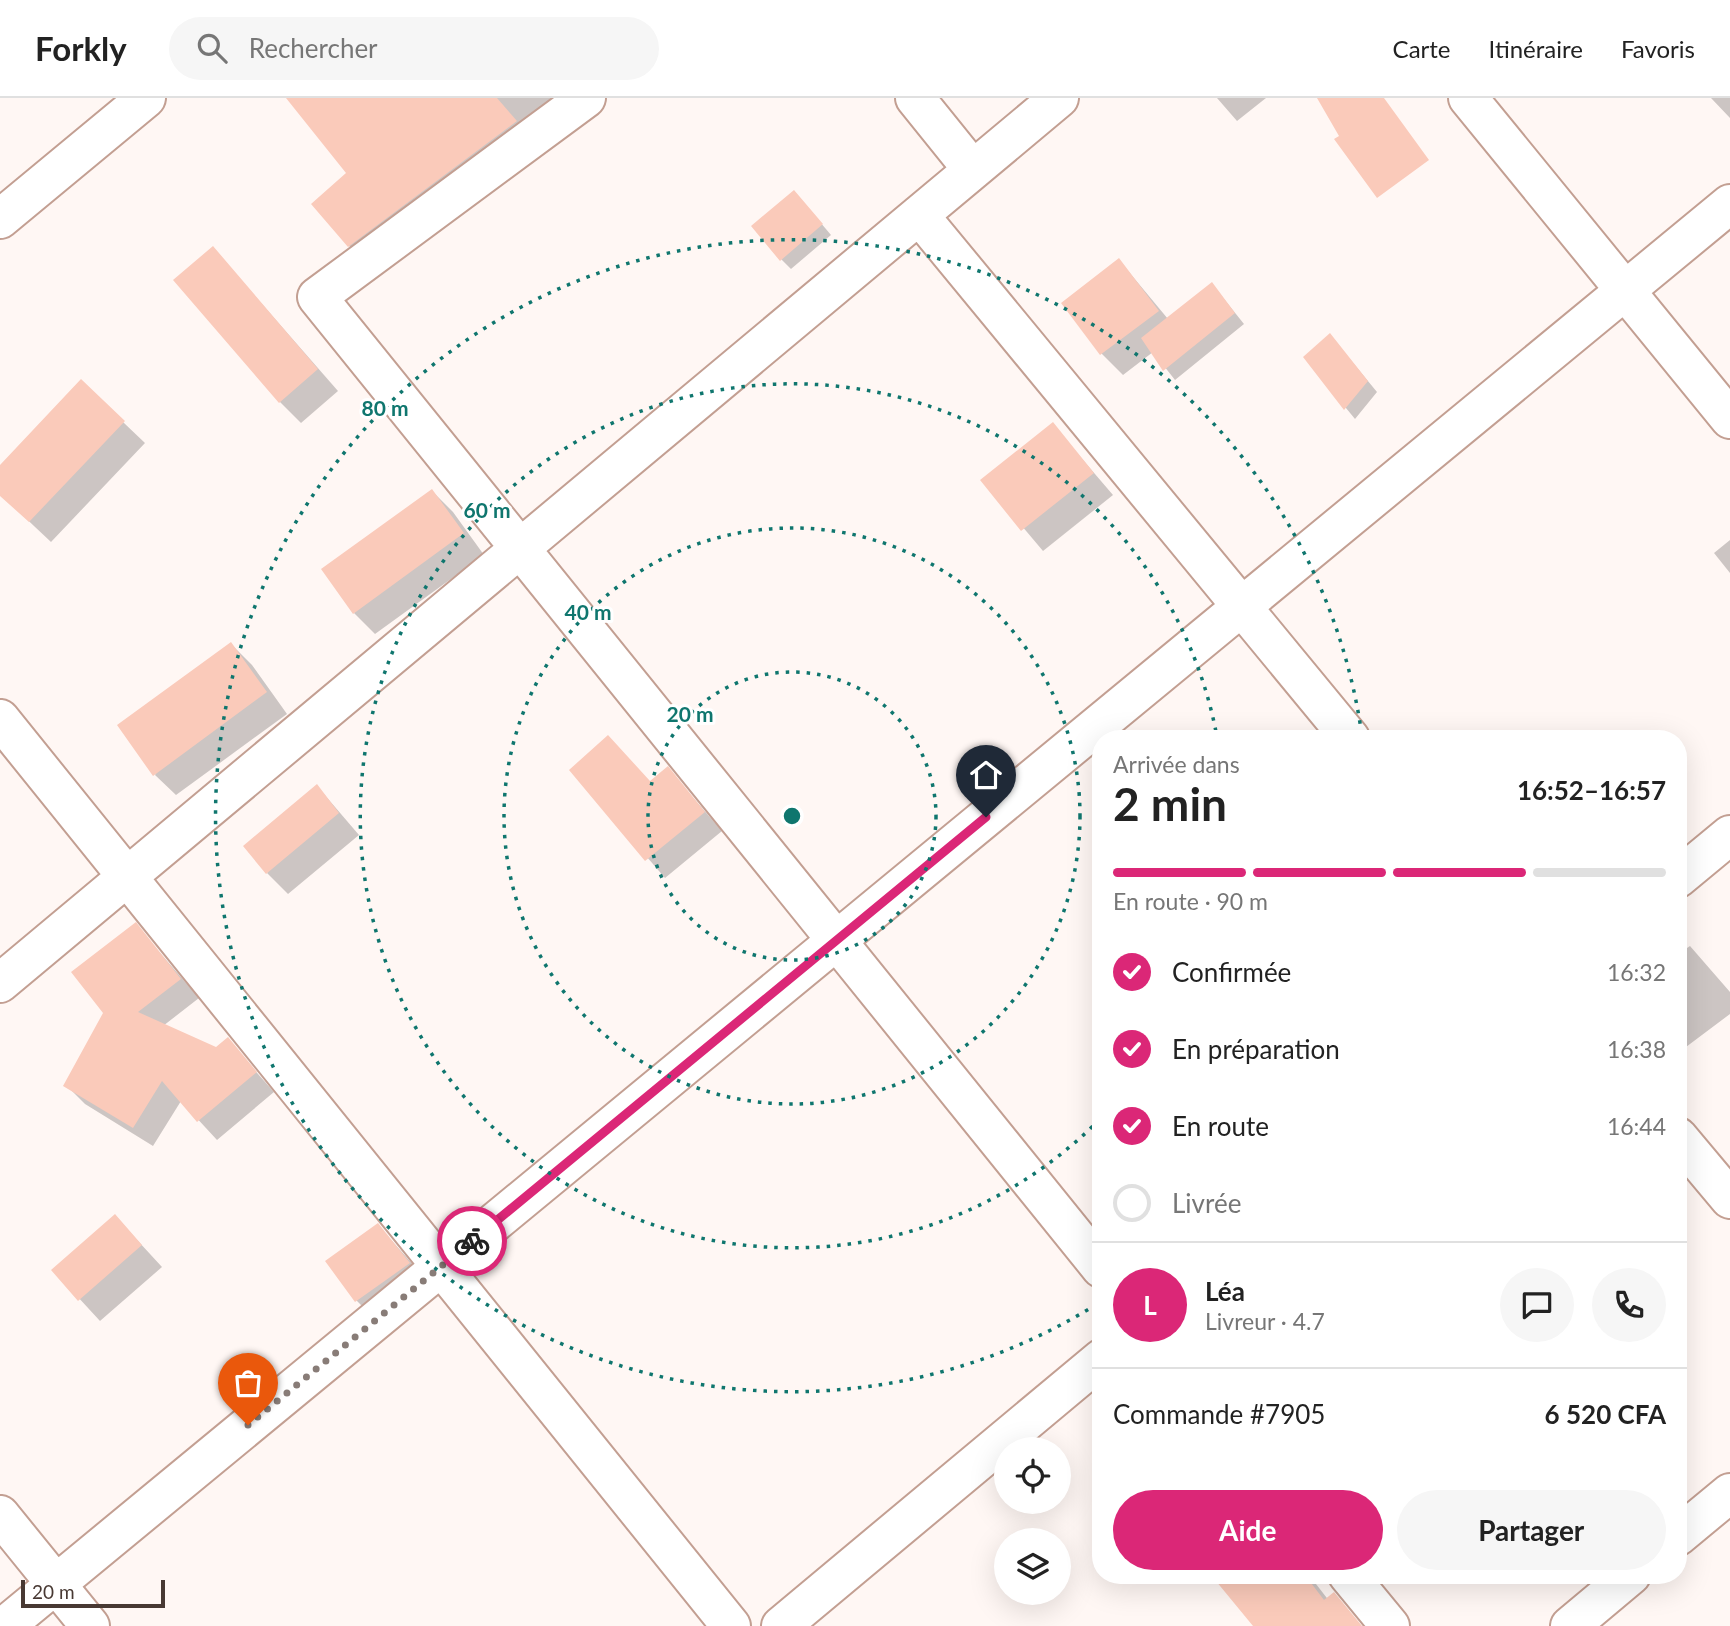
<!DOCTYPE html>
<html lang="fr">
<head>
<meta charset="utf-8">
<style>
  body { margin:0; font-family:Lato,sans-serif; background:#f6f6f6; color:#222; height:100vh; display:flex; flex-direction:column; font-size:26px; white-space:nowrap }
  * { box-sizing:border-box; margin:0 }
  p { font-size:23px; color:#767676 }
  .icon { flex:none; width:38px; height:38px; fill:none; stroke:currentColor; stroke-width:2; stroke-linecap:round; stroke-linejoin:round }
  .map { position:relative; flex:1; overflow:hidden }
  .details { position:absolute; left:1092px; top:632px; width:595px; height:854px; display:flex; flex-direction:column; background:#fff; border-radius:28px; box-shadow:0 7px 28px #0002 }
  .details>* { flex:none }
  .controls { position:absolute; left:994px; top:1339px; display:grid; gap:14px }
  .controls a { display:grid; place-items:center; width:77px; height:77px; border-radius:50%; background:#fff; box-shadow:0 7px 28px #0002; font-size:35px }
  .scale { position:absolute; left:21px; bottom:18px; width:144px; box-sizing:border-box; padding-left:7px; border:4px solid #483933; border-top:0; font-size:19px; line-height:24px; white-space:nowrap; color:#483933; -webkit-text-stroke:5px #fff; paint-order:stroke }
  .pin { position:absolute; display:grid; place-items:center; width:60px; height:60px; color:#fff; margin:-72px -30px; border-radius:50% 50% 50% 0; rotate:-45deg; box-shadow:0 0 7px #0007 }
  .pin .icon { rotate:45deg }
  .courier { position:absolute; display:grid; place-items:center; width:70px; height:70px; margin:-35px; border:5px solid #db2777; border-radius:50%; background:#fff; color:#222; box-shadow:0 2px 9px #0007 }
  .overview em { font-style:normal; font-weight:700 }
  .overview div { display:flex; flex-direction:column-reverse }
  .overview { display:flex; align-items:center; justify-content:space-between; height:119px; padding:0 21px }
  h1 { font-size:46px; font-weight:700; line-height:52px }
  .bar { display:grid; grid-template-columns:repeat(4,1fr); gap:10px 7px; align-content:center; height:84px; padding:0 21px }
  .bar i { height:9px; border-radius:5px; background:#e0e0e0 }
  .bar .on { background:#db2777 }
  .bar p { grid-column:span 4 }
  .line { display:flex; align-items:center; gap:18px; padding:0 21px; border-top:2px solid #e0e0e0 }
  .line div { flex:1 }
  .round { display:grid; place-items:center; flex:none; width:74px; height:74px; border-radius:37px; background:#f6f6f6 }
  ol { padding:0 21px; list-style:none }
  li { display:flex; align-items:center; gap:21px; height:77px }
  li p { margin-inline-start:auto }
  li .icon { padding:7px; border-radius:50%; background:#db2777; color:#fff; stroke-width:4 }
  li:last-child { color:#767676 }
  li i { width:38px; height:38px; border:4px solid #e0e0e0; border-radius:50% }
  .primary-button { display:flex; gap:14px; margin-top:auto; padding:14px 21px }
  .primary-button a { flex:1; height:80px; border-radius:42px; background:#db2777; color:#fff; font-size:28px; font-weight:700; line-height:80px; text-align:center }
  .primary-button a+a { background:#f6f6f6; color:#222 }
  header { display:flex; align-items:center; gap:42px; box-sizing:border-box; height:98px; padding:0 35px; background:#fff; border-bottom:2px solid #e0e0e0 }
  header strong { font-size:33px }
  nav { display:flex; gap:38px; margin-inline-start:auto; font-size:24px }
  .search { width:490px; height:63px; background:#f6f6f6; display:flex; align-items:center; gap:18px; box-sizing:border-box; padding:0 24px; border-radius:38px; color:#767676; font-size:26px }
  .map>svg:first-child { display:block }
</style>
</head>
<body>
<header>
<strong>Forkly</strong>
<div class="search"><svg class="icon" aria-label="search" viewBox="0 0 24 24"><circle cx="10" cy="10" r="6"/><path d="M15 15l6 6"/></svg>Rechercher</div>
<nav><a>Carte</a><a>Itinéraire</a><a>Favoris</a></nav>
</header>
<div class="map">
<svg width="1730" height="1528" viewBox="0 0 1730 1528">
  <rect width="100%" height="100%" fill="#fff7f4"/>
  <path fill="#0003" d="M288,0h275l-185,177 -29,-29v-72z
    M1217,0h49l-29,23z
    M1711,0h19v20z
    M804,105l27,32 -40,34 -10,-10z
    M213,150l125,143 -37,32 -21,-21z
    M1119,162l49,59 44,-35 32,40 -69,56 -22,-28 -30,23 -21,-21 -39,-50z
    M1330,237l47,57 -22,27 -50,-61z
    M81,284l64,61 -94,99 -51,-48v-26z
    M1053,327l60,70 -70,56 -60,-71z
    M432,393l21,21 31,43 -109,79 -21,-21z
    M1730,442v33l-16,-20z
    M231,546l21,21 35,49 -111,81 -21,-20z
    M667,670l55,63 -57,47 -93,-108 79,12z
    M317,688l42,49 -71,59 -21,-21z
    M135,826l64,74 -36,28 53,23 12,-9 46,52 -57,48 -36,-39 -28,45 -68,-42 -19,-19 39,-72z
    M1690,848l40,46v22l-52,39v-99z
    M115,1118l47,51 -62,54 -47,-51z
    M378,1127l52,59 -52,38 -21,-21 -30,-40z
    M1213,1477h96l28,36 -17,15h-65z"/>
  <path fill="#facaba" d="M286,0h211l20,23 -169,126 -37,-43 35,-31z
    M1317,0h67l45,62 -52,38 -43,-59 5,-3z
    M794,92l29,34 -43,37 -29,-35z
    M213,148l105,123 -39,34 -106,-123z
    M1119,160l40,53 -59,44 -39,-52z
    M1212,184l23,31 -72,58 -22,-33z
    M1330,235l38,48 -24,29 -41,-53z
    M81,281l44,42 -96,101 -29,-26v-31z
    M1053,324l41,51 -73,58 -41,-51z
    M432,391l32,44 -111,81 -32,-45z
    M231,544l36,50 -114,84 -36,-51z
    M608,637l42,46 18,-15 37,46 -60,49 -76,-91z
    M317,686l22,29 -73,61 -23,-28z
    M136,824l45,57 -43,33 78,35 12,-10 29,35 -60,50 -35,-41 -29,47 -70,-42 40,-73 -32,-41z
    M115,1116l27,31 -64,56 -27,-31z
    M378,1125l32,40 -55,39 -30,-41z
    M1211,1477h94l19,25 10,-8 28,34h-109z"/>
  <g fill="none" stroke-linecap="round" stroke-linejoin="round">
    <defs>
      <path id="minor" d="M586,0l-269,199 784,971
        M915,0l58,72
        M1468,0l262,321
        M919,117l431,523
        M0,121l146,-121
        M0,621l731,907
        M1678,780l52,-43
        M0,885l1059,-885
        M1678,1039l52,62
        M0,1417l90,111
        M1678,1438l52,-43
        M1348,1477l42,51
        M5,1528l1725,-1422
        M781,1528l320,-267
        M1570,1528l61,-51"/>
    </defs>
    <use href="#minor" stroke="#c39f92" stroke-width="42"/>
    <use href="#minor" stroke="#fff" stroke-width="38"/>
  </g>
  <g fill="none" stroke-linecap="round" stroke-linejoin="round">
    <path stroke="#887c77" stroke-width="7" stroke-dasharray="0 12.6" d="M248,1327l224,-184"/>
    <path stroke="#db2777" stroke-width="9" d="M472,1143l514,-424"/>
  </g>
  <g fill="none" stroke="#0f766e" stroke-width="3.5" stroke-dasharray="3.5 7">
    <circle cx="792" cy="718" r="144"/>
    <circle cx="792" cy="718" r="288"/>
    <path d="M1100 1021A432 432 0 1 1 1217 639"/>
    <path d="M1097 1206A576 576 0 1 1 1362 638"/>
  </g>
  <circle cx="792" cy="718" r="10" fill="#0f766e" stroke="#fff" stroke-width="3.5"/>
  <g font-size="21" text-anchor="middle" font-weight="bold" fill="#0f766e" stroke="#fff" stroke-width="6" stroke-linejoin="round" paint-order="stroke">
    <text x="385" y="318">80 m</text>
    <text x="487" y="420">60 m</text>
    <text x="588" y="522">40 m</text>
    <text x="690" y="624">20 m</text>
  </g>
</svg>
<div class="controls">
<a><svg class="icon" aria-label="locate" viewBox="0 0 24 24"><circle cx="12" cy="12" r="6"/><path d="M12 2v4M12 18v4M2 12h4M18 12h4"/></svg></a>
<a><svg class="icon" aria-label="layers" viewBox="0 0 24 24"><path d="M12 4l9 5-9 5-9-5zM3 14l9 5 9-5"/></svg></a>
</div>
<div class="scale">20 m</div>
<div class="pin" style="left:248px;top:1327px;background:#ea580c"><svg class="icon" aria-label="bag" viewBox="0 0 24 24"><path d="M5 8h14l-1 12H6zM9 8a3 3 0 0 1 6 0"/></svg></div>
<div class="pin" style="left:986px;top:719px;background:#1f2937"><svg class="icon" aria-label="home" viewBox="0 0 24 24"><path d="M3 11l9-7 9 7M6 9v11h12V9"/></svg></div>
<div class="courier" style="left:472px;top:1143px"><svg class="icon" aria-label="bike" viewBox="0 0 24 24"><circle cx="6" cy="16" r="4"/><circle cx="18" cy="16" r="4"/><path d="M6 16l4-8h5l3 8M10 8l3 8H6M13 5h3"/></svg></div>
<section class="details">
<div class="overview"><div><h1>2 min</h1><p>Arrivée dans</p></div><em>16:52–16:57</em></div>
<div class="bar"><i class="on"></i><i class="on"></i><i class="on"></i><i></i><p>En route · 90 m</p></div>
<ol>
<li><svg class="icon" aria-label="check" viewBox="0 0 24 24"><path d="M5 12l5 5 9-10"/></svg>Confirmée<p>16:32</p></li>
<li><svg class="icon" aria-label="check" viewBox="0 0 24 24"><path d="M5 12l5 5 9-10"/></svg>En préparation<p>16:38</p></li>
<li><svg class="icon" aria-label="check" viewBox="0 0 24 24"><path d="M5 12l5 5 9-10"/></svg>En route<p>16:44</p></li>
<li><i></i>Livrée</li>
</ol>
<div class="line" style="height:126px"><b class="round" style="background:#db2777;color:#fff">L</b><div><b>Léa</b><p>Livreur · 4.7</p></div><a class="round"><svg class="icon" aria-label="chat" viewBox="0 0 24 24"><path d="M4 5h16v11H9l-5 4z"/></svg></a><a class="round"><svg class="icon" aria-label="phone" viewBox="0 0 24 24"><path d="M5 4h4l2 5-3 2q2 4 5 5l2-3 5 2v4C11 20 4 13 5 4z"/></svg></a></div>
<div class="line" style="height:91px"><div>Commande #7905</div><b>6 520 CFA</b></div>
<div class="primary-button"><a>Aide</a><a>Partager</a></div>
</section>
</div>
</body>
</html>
